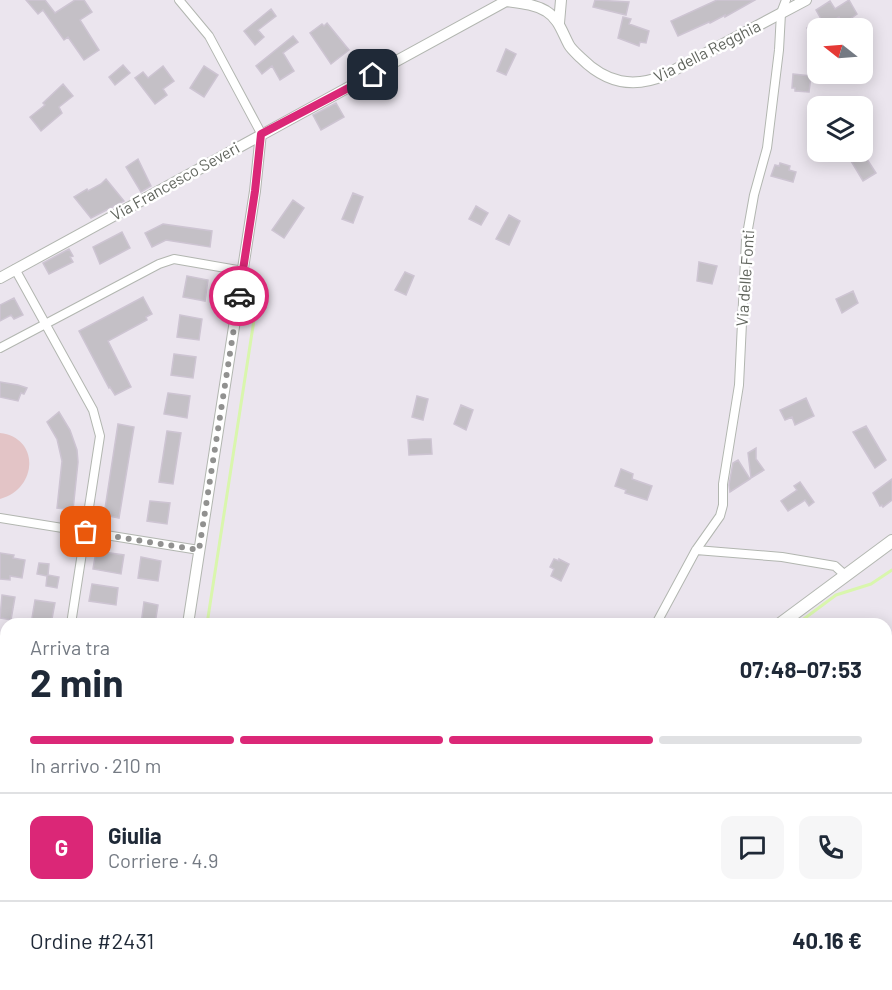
<!DOCTYPE html>
<html lang="it">
<head>
<meta charset="utf-8">
<style>
  body { margin:0; font-family:Barlow,sans-serif; background:#f6f6f7; color:#1f2937; height:100vh; display:flex; flex-direction:column; font-size:22px; white-space:nowrap }
  * { box-sizing:border-box; margin:0 }
  p { font-size:20px; color:#747a83 }
  .icon { flex:none; width:33px; height:33px; fill:none; stroke:currentColor; stroke-width:2; stroke-linecap:round; stroke-linejoin:round }
  .map { position:relative; flex:1; overflow:hidden }
  .drawer { position:absolute; left:0px; top:618px; width:892px; height:372px; display:flex; flex-direction:column; background:#fff; border-radius:18px 18px 0 0; box-shadow:0 3px 15px #0003 }
  .drawer>* { flex:none }
  .needle { width:39px; rotate:287deg }
  .controls { position:absolute; left:807px; top:18px; display:grid; gap:12px }
  .controls a { display:grid; place-items:center; width:66px; height:66px; border-radius:12px; background:#fff; box-shadow:0 3px 15px #0003; font-size:30px }
  .pin { position:absolute; display:grid; place-items:center; width:51px; height:51px; color:#fff; margin:-26px; border-radius:12px; box-shadow:0 3px 9px #0006 }
  .courier { position:absolute; display:grid; place-items:center; width:60px; height:60px; margin:-30px; border:4px solid #db2777; border-radius:50%; background:#fff; color:#222; box-shadow:0 2px 8px #0007 }
  .headline em { font-style:normal; font-weight:700 }
  .headline div { display:flex; flex-direction:column-reverse }
  .headline { display:flex; align-items:center; justify-content:space-between; height:102px; padding:0 30px }
  h1 { font-size:39px; font-weight:700; line-height:45px }
  .bar { display:grid; grid-template-columns:repeat(4,1fr); gap:9px 6px; align-content:center; height:72px; padding:0 30px }
  .bar i { height:8px; border-radius:4px; background:#e0e1e3 }
  .bar .current { background:#db2777 }
  .bar p { grid-column:span 4 }
  .line { display:flex; align-items:center; gap:15px; padding:0 30px; border-top:2px solid #e0e1e3 }
  .line div { flex:1 }
  .round { display:grid; place-items:center; flex:none; width:63px; height:63px; border-radius:12px; background:#f6f6f7 }
  .map>svg:first-child { display:block }
</style>
</head>
<body>
<div class="map">
<svg width="892" height="990" viewBox="0 0 892 990">
  <rect width="100%" height="100%" fill="#ebe5ee"/>
  <path fill="#e3c4c6" d="M0,433c39,4 39,55 0,66z"/>
  <g fill="none" stroke-linecap="round" stroke-linejoin="round">
    <path stroke="#d9f6ad" stroke-width="3" d="M207,624l53,-343
      M797,624l39,-29 35,-11 21,-14
      M246,984l17,6
      M383,990l4,-6"/>
  </g>
  <path fill="#c4c0c6" stroke="#cdc4d2" stroke-width="1.5" d="M26,0h19l10,13 20,-13h9l8,12 -12,8 19,30 -15,10 -16,-23 -4,3 -21,-30 -5,4z
    M595,0l34,2 -3,13 -33,-8z
    M717,0h38l-30,17v-2l-15,8 -1,-1 -31,14 -7,-15z
    M849,0l8,14 -14,10 -4,-7 -14,8 2,3h-9v18l-11,-18 14,-9 -5,-9 14,-9 5,8z
    M271,9l5,7 -18,14 6,7 -9,8 -11,-14z
    M623,17l8,2 -2,5 20,7 -3,12 -6,-1 -1,4 -21,-8z
    M327,23l22,27 -18,14 -21,-31 12,-9 2,2z
    M293,36l5,6 -15,11 11,18 -14,9 -8,-14 -10,8 -6,-8z
    M506,49l10,5 -10,21 -9,-4z
    M123,65l7,8 -15,12 -6,-8z
    M163,66l11,15 -11,8 4,6 -12,9 -20,-26 8,-6 5,6z
    M204,66l14,9 -14,22 -14,-9z
    M793,74l18,2 -2,16 -14,-1v-3h-3z
    M63,84l10,12 -14,11 3,6 -21,18 -11,-14 15,-12 -2,-2z
    M336,103l8,14 -23,13 -8,-15z
    M863,153l13,20 -13,8 -12,-20z
    M138,159l13,27 -10,6 -15,-25z
    M780,163l10,3 -1,4 7,2 -3,10 -22,-6 4,-11 4,1z
    M106,179l18,22 -33,17 -17,-21 13,-8 1,2 13,-7z
    M353,193l10,4 -10,26 -11,-4z
    M293,200l11,8 -20,30 -12,-8z
    M476,206l12,7 -7,12 -12,-6z
    M509,215l11,6 -11,24 -13,-6z
    M163,224l49,7 -2,16 -44,-7 -14,7 -7,-14z
    M122,232l8,16 -30,16 -7,-17z
    M69,249l4,7 -3,1 3,5 -24,12 -6,-11z
    M699,262l18,4 -5,18 -15,-3z
    M405,272l9,4 -8,19 -11,-5z
    M187,276l21,4 -3,21 -22,-4z
    M853,291l5,12 -16,10 -6,-14z
    M143,297l9,17 -6,3 1,3 -39,21 23,46 -16,8 -5,-8 -1,1 -30,-57z
    M14,298l9,17 -9,4 -3,-4 -11,6v-16z
    M180,315l22,4 -3,21 -22,-3z
    M174,354l22,3 -3,21 -22,-3z
    M0,382l18,3 9,3 -3,6 -3,-1 -3,8 -18,-4z
    M168,393l22,3 -3,22 -23,-4z
    M417,396l11,3 -5,21 -11,-3z
    M806,398l8,18 -19,9 -3,-8 -7,3 -5,-10z
    M461,405l12,5 -7,20 -12,-6z
    M59,412l11,18 7,20 1,12 -5,48 -16,-2 5,-47 -5,-22 -10,-17z
    M118,424l16,3 -15,91 -15,-3z
    M866,426l20,34 -11,8 -22,-36z
    M167,431l14,2 -8,51 -14,-2z
    M424,439h7l1,15 -23,1 -1,-15z
    M756,448v11l8,11 -13,8 -3,-25z
    M738,460l12,19 -20,13 -1,-7 4,-22z
    M621,469l12,5 -1,5 20,7 -5,14 -22,-7 1,-3 -11,-4z
    M892,479v21l-9,7 -1,-2 -2,1 -7,-13z
    M800,482l14,20 -5,4 -4,-6 -17,11 -7,-10 16,-11 -3,-4z
    M150,501l20,2 -3,21 -20,-3z
    M96,551l28,4 -3,19 -28,-5z
    M0,553l14,2 -1,3 12,2 -3,18 -12,-2v4l-10,-1z
    M141,557l20,4 -3,20 -20,-3z
    M554,559l5,2v-2l10,5 -8,17 -10,-5 3,-7 -4,-2z
    M39,563l10,1 -1,11 11,2 -2,11 -11,-2 1,-10 -10,-2z
    M92,584l26,4 -2,17 -27,-4z
    M2,595l13,2 -4,23 -11,-2z
    M35,600l20,3 -4,21h-20z
    M144,602l14,3 -3,19h-14z"/>
  <g fill="none" stroke-linecap="round" stroke-linejoin="round">
    <defs>
      <path id="minor" d="M179,0l30,36 52,97
        M15,269l78,141 7,26 -29,188
        M0,348l159,-84 15,-5 69,12
        M0,518l199,32
        M696,550l86,7 53,9 11,10
        M656,624l40,-74 24,-34 3,-11v-21l16,-99 7,-145 8,-45 13,-47 12,-98 2,-37 5,-13
        M0,676l6,1
        M886,734h6
        M886,916l6,1
        M502,990l3,-6"/>
      <path id="tertiary" d="M506,1c14,2 28,3 40,10 13,8 16,21 23,34 3,5 8,9 12,13 25,25 52,31 84,17l141,-75
        M559,23l2,-23
        M0,278l508,-278
        M188,624l67,-433 6,-58
        M0,901l6,3"/>
      <path id="secondary" d="M780,624l112,-83
        M0,943l6,-8
        M210,984l16,6
        M137,990l3,-6
        M367,990l5,-6"/>
    </defs>
    <use href="#minor" stroke="#b2b6b0" stroke-width="10"/>
    <use href="#tertiary" stroke="#b2b6b0" stroke-width="12"/>
    <use href="#secondary" stroke="#b4b8b2" stroke-width="14"/>
    <use href="#minor" stroke="#fff" stroke-width="8"/>
    <use href="#tertiary" stroke="#fff" stroke-width="10"/>
    <use href="#secondary" stroke="#fff" stroke-width="12"/>
  </g>
  <g fill="none" stroke-linecap="round" stroke-linejoin="round">
    <path stroke="#919190" stroke-width="6" stroke-dasharray="0 10.8" d="M86,532l113,18 40,-254"/>
    <path stroke="#db2777" stroke-width="8" d="M239,296l16,-105 6,-57 112,-59"/>
  </g>
  <g text-anchor="middle" stroke-width="5" stroke-linejoin="round" paint-order="stroke">
    <g font-size="16" fill="#60645d" stroke="#fff">
      <text transform="translate(707 51) rotate(-27)" y="6">Via della Regghia</text>
      <text transform="translate(175 181) rotate(-29)" y="6">Via Francesco Severi</text>
      <text transform="translate(745 278) rotate(-86)" y="6">Via delle Fonti</text>
    </g>
  </g>
</svg>
<div class="controls">
<a><svg class="needle" viewBox="-14 -14 28 28"><path d="M0-13l5 13h-10z" fill="#e53935"/><path d="M0 13l5-13h-10z" fill="#747a83"/></svg></a>
<a><svg class="icon" aria-label="layers" viewBox="0 0 24 24"><path d="M12 4l9 5-9 5-9-5zM3 14l9 5 9-5"/></svg></a>
</div>
<div class="pin" style="left:86px;top:532px;background:#ea580c"><svg class="icon" aria-label="bag" viewBox="0 0 24 24"><path d="M5 8h14l-1 12H6zM9 8a3 3 0 0 1 6 0"/></svg></div>
<div class="pin" style="left:373px;top:75px;background:#1f2937"><svg class="icon" aria-label="home" viewBox="0 0 24 24"><path d="M3 11l9-7 9 7M6 9v11h12V9"/></svg></div>
<div class="courier" style="left:239px;top:296px"><svg class="icon" aria-label="car" viewBox="0 0 24 24"><path d="M5 17H2v-5l4-1 3-4h7l3 4 3 1v5h-3M9 17h6M6 11h13"/><circle cx="7" cy="17" r="2"/><circle cx="17" cy="17" r="2"/></svg></div>
<section class="drawer">
<div class="headline"><div><h1>2 min</h1><p>Arriva tra</p></div><em>07:48–07:53</em></div>
<div class="bar"><i class="current"></i><i class="current"></i><i class="current"></i><i></i><p>In arrivo · 210 m</p></div>
<div class="line" style="height:108px"><b class="round" style="background:#db2777;color:#fff">G</b><div><b>Giulia</b><p>Corriere · 4.9</p></div><a class="round"><svg class="icon" aria-label="chat" viewBox="0 0 24 24"><path d="M4 5h16v11H9l-5 4z"/></svg></a><a class="round"><svg class="icon" aria-label="phone" viewBox="0 0 24 24"><path d="M5 4h4l2 5-3 2q2 4 5 5l2-3 5 2v4C11 20 4 13 5 4z"/></svg></a></div>
<div class="line" style="height:78px"><div>Ordine #2431</div><b>40.16 €</b></div>
</section>
</div>
</body>
</html>
